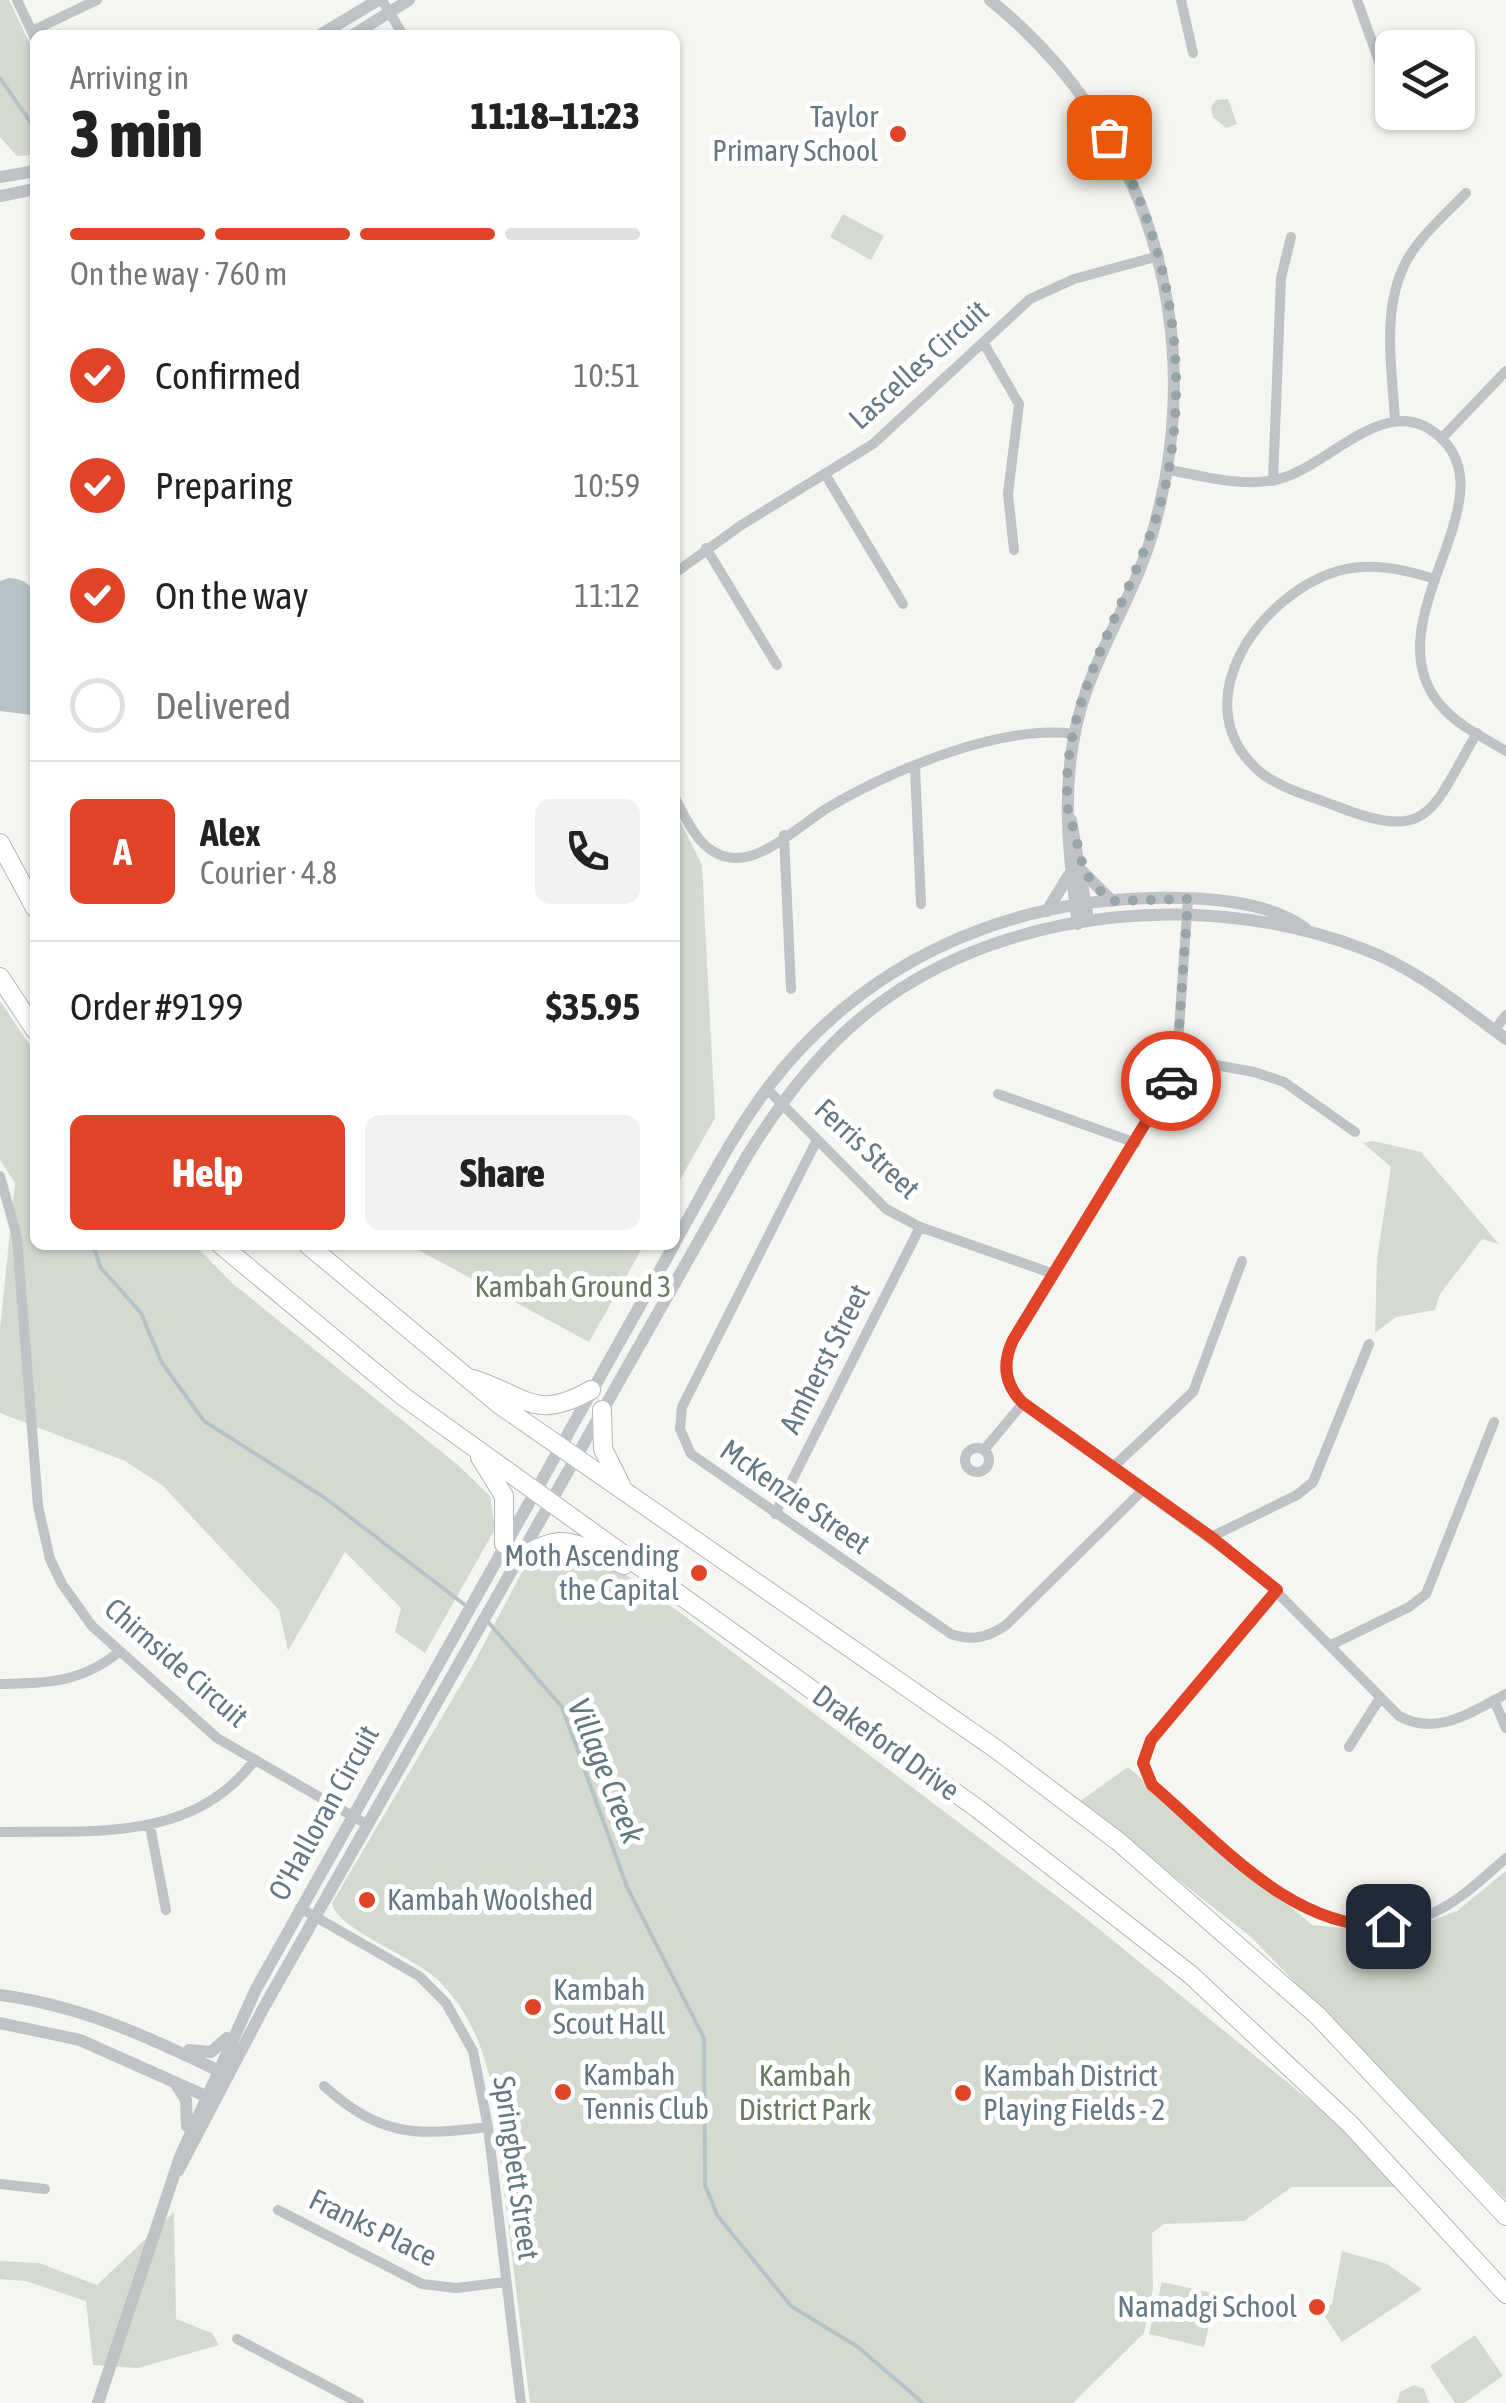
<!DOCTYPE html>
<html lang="en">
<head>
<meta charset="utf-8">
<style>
  body { margin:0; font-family:"Asap Condensed",sans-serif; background:#f2f2f2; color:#222; height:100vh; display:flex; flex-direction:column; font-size:38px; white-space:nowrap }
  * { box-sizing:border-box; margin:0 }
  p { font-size:32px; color:#767676 }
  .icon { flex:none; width:55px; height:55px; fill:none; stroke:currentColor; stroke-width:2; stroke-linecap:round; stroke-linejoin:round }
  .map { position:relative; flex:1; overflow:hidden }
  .sheet { position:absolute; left:30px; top:30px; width:650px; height:1220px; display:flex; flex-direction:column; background:#fff; border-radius:15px; box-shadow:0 2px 8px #0004 }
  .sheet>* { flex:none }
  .controls { position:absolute; left:1375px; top:30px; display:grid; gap:20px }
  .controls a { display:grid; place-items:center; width:100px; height:100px; border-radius:15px; background:#fff; box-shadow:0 2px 8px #0004; font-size:50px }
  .pin { position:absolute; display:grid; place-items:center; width:85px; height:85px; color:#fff; margin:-42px; border-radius:20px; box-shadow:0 5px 15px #0006 }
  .courier { position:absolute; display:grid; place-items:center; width:100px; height:100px; margin:-50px; border:8px solid #e14327; border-radius:50%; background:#fff; color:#222; box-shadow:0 2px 12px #0007 }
  .headline em { font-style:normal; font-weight:800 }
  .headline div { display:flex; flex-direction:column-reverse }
  .headline { display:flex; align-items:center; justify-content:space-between; height:170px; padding:0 40px }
  h1 { font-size:65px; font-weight:800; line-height:75px }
  .bar { display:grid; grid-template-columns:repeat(4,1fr); gap:15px 10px; align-content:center; height:120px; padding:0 40px }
  .bar i { height:12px; border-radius:8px; background:#e0e0e0 }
  .bar .active { background:#e14327 }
  .bar p { grid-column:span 4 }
  .line { display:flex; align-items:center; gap:25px; padding:0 40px; border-top:2px solid #e0e0e0 }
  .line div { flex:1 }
  .round { display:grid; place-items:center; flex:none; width:105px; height:105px; border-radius:15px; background:#f2f2f2 }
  ol { padding:0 40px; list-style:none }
  li { display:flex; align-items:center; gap:30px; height:110px }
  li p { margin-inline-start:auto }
  li .icon { padding:10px; border-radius:50%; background:#e14327; color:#fff; stroke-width:4 }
  li:last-child { color:#767676 }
  li i { width:55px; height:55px; border:5px solid #e0e0e0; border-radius:50% }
  .cta { display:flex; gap:20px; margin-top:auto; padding:20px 40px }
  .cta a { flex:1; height:115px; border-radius:15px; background:#e14327; color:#fff; font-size:40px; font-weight:800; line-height:115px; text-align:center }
  .cta a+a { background:#f2f2f2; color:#222 }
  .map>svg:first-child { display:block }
</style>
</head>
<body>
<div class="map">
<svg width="1506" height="2403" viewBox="0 0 1506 2403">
  <rect width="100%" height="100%" fill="#f5f5f2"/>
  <path fill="#d5dad1" d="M0,0h9l26,54v101l-18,1 -17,-19z
    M1228,99l9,25 -11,4 -13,-11 -2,-10 5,-7z
    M843,214l41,22 -13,24 -41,-23z
    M675,811l27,54 13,253 -40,71z
    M0,1001l35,52v192h160l37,38 227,183 31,30 5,33 -70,124 -30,-21 6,-24 -56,-56 -57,99 -9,-41 -116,-124 -38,-25 -125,-48v-84l15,-146 -15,-23z
    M1373,1141l48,11 78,92 -17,-5 -42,55 -5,16 -39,7 -21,16 2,-74 14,-92 -28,-24z
    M409,1245h235l-55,97z
    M561,1546l51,19 70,49 401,302 263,214 52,57h-106l-48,34 -80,3 -12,9 1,55 -9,45 -71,70h-543l-39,-319c-9,-41 -23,-74 -53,-104 -23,-23 -102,-51 -106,-77l143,-242 47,-89 13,-15z
    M1128,1767l184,158 87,8 58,-22 49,-40v329l-255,-263 -172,-135z
    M174,2212l2,107 36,14 7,12 -81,23 -45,-3 -7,-64 -60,-20 -26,-2v-18l39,2 58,22z
    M1342,2251l45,13 35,25 -80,53 -21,-31 11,-7z
    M1162,2282l54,12 -12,53 -55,-13z
    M1475,2335l28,41 -39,27h-9l-25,-37z
    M1414,2385l10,4 5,14h-32l3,-11z"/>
  <path fill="#b5c3c6" d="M9,578c14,1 22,5 25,19l-2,118 -32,-4v-130z"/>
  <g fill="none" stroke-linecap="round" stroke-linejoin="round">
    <path stroke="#b5c3c6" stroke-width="4" d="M0,78l35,51
      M93,1245l8,23 40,45 21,50 42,58 121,77 140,107
      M489,1623l73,84 65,180 77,151 1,147 12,30 74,91 67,41 65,56"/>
    <defs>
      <path id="trunk" d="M0,843l35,65
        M0,977l35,53
        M221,1245l183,152 574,412 213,166 159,149 156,170
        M308,1245l192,160 496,344 123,93 198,173 189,201
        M473,1379c54,17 61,43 118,11
        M602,1410l1,39 18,36
        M480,1457l24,39v48
        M517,1560c51,-34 58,-13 107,5"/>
    </defs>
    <use href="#trunk" stroke="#b2b6b9" stroke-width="20"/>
    <path stroke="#bfc3c6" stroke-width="10" d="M17,0l18,38
      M382,0l21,35
      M1181,0l12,53
      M1357,0l23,64 12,19
      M32,31l65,-31
      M983,342l36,62 -11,90 6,56
      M1395,421c-3,-58 -17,-127 22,-176 14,-19 33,-35 49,-52
      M1442,438l64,-67
      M1169,470c34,6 71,17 106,10 55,-11 114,-97 169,-39 62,66 -76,186 -1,267 17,19 42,30 63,43
      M825,474l78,130
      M1273,481l8,-203 10,-41
      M706,548l71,117
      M675,573l65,-47 133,-82 157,-145 44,-20 85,-23
      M1435,579c-32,-10 -64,-17 -97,-8 -78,23 -157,133 -78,201 21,17 51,24 76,34 96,38 95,4 141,-73
      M915,767l6,137
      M675,798c14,26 27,60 62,60 30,0 67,-36 92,-51 63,-37 172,-83 245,-73
      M784,835l7,154
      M1188,899l-11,159 -6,23 -158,258c-11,24 -9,45 10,64l238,173 138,140c38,21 72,-4 107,-22
      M1494,1031l12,-16
      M1177,1058l77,14 30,10 71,50
      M767,1089l119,120 34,18 134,47
      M998,1094l138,49
      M817,1140l-135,267 -2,22 11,25 260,180c21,7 36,4 55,-9l138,-136
      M0,1176l17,61 21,269 12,53 12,25 30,42 125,112 151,87
      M965 1460a12 12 0 1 1 24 0a12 12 0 1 1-24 0Z
      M984,1450l39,-47
      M1113,1467l80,-75 49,-131
      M775,1514l145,-287
      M1211,1537l86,-42 16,-13 56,-138
      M1277,1590l-126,150 -8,23 9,22c75,64 171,180 281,128 28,-13 50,-35 73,-55
      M1331,1645l78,-38 17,-13 68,-172
      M0,1684c47,-1 82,-1 120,-33
      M1494,1700l12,28
      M1349,1747l31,-49
      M150,1826l16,84
      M0,1832c92,-2 192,11 254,-71
      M300,1908l119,68 27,27 27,48 15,76 33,276
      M324,2086c57,51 91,50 164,41
      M0,2184l45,5
      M278,2210l144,74 34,4 50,-6
      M237,2339l122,64"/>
    <path stroke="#bfc3c6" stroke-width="12" d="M990,0c158,126 218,331 165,524 -15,59 -49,111 -69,168 -27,77 -19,154 -8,232
      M320,35l58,-35
      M353,35l56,-35
      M0,177l35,-6
      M0,196l35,-7
      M1071,820l16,93
      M1083,872l29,29
      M1047,911l22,-36
      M675,1242c30,-52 57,-107 94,-156 93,-121 229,-184 381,-188 48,-1 115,1 155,30
      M0,1995c82,11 149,42 223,78
      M0,2023l80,17 128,57
      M189,2050l22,2 16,-14
      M176,2084l10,16 1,26
      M178,2171l85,-162 484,-853c36,-58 78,-113 133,-153 134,-98 333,-113 486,-53 52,20 95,56 140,89
      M98,2403l82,-246 76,-168 418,-744"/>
    <use href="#trunk" stroke="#fff" stroke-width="18"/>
  </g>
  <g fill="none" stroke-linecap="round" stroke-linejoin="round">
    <path stroke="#97a4aa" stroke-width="10" stroke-dasharray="0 18" d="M1109,137c57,100 80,217 60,331 -20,115 -113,221 -101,341 1,10 6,19 8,29 8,34 8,40 36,63l76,-2 -11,159 -6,23"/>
    <path stroke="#e14327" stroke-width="12" d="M1171,1081l-158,259c-11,23 -9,44 10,63l188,134 66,53 -126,150 -8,23 9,22c68,58 140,145 236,141"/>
  </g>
  <g fill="#e14327" stroke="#fff" stroke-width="4">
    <circle cx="898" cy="134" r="10"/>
    <circle cx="699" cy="1573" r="10"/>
    <circle cx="367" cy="1900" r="10"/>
    <circle cx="533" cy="2007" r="10"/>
    <circle cx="563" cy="2092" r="10"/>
    <circle cx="963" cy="2093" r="10"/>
    <circle cx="1317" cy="2307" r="10"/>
  </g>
  <g text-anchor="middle" stroke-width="10" stroke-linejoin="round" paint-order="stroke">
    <g font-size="30" fill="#657883" stroke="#fff" text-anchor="start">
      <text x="878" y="127" text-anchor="end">Taylor<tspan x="878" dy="34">Primary School</tspan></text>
      <text x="679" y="1566" text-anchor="end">Moth Ascending<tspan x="679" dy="34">the Capital</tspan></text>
      <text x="387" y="1910">Kambah Woolshed</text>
      <text x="553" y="2000">Kambah<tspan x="553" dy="34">Scout Hall</tspan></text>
      <text x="583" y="2085">Kambah<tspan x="583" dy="34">Tennis Club</tspan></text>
      <text x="983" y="2086">Kambah District<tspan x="983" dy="34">Playing Fields - 2</tspan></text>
      <text x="1297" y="2317" text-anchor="end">Namadgi School</text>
    </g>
    <g font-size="30" fill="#657883" stroke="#fff">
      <text transform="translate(919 365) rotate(-42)" y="10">Lascelles Circuit</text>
      <text transform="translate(867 1149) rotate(43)" y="10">Ferris Street</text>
      <text transform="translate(825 1359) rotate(-63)" y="10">Amherst Street</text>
      <text transform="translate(795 1497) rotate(35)" y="10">McKenzie Street</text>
      <text transform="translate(176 1663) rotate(41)" y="10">Chirnside Circuit</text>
      <text transform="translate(886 1743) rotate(36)" y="10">Drakeford Drive</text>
      <text transform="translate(324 1813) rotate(-61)" y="10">O'Halloran Circuit</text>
      <text transform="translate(516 2168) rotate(82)" y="10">Springbett Street</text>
      <text transform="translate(373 2228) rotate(26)" y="10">Franks Place</text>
    </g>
    <g font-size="30" fill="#6a7a63" stroke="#fff">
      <text x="573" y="1297">Kambah Ground 3</text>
      <text x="805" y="2086">Kambah<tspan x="805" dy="34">District Park</tspan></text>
    </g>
    <g font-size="32" font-style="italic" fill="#607a7f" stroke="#fff">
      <text transform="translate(606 1771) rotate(68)" y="11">Village Creek</text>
    </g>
  </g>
</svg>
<div class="controls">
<a><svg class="icon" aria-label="layers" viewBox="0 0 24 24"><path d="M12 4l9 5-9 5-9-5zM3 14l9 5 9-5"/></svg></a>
</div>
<div class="pin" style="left:1109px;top:137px;background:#ea580c"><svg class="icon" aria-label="bag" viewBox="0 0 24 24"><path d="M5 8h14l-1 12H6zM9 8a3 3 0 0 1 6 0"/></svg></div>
<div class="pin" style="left:1388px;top:1926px;background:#1f2937"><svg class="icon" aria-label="home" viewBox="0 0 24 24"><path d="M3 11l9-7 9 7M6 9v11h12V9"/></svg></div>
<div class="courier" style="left:1171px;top:1081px"><svg class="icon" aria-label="car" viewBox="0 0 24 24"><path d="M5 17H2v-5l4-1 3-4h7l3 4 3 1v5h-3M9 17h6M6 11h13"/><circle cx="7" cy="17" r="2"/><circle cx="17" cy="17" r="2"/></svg></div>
<section class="sheet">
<div class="headline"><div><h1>3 min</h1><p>Arriving in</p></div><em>11:18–11:23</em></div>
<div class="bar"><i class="active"></i><i class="active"></i><i class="active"></i><i></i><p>On the way · 760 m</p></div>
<ol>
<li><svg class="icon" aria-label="check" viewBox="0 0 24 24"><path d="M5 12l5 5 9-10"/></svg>Confirmed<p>10:51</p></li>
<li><svg class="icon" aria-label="check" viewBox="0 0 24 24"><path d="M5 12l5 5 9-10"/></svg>Preparing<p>10:59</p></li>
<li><svg class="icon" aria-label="check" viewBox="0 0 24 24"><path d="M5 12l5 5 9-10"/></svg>On the way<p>11:12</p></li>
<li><i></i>Delivered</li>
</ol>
<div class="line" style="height:180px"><b class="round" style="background:#e14327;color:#fff">A</b><div><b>Alex</b><p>Courier · 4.8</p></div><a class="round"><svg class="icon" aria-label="phone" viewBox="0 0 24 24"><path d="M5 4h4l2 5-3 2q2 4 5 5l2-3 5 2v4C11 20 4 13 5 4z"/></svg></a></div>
<div class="line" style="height:130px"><div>Order #9199</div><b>$35.95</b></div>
<div class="cta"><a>Help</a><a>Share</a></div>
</section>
</div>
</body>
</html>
